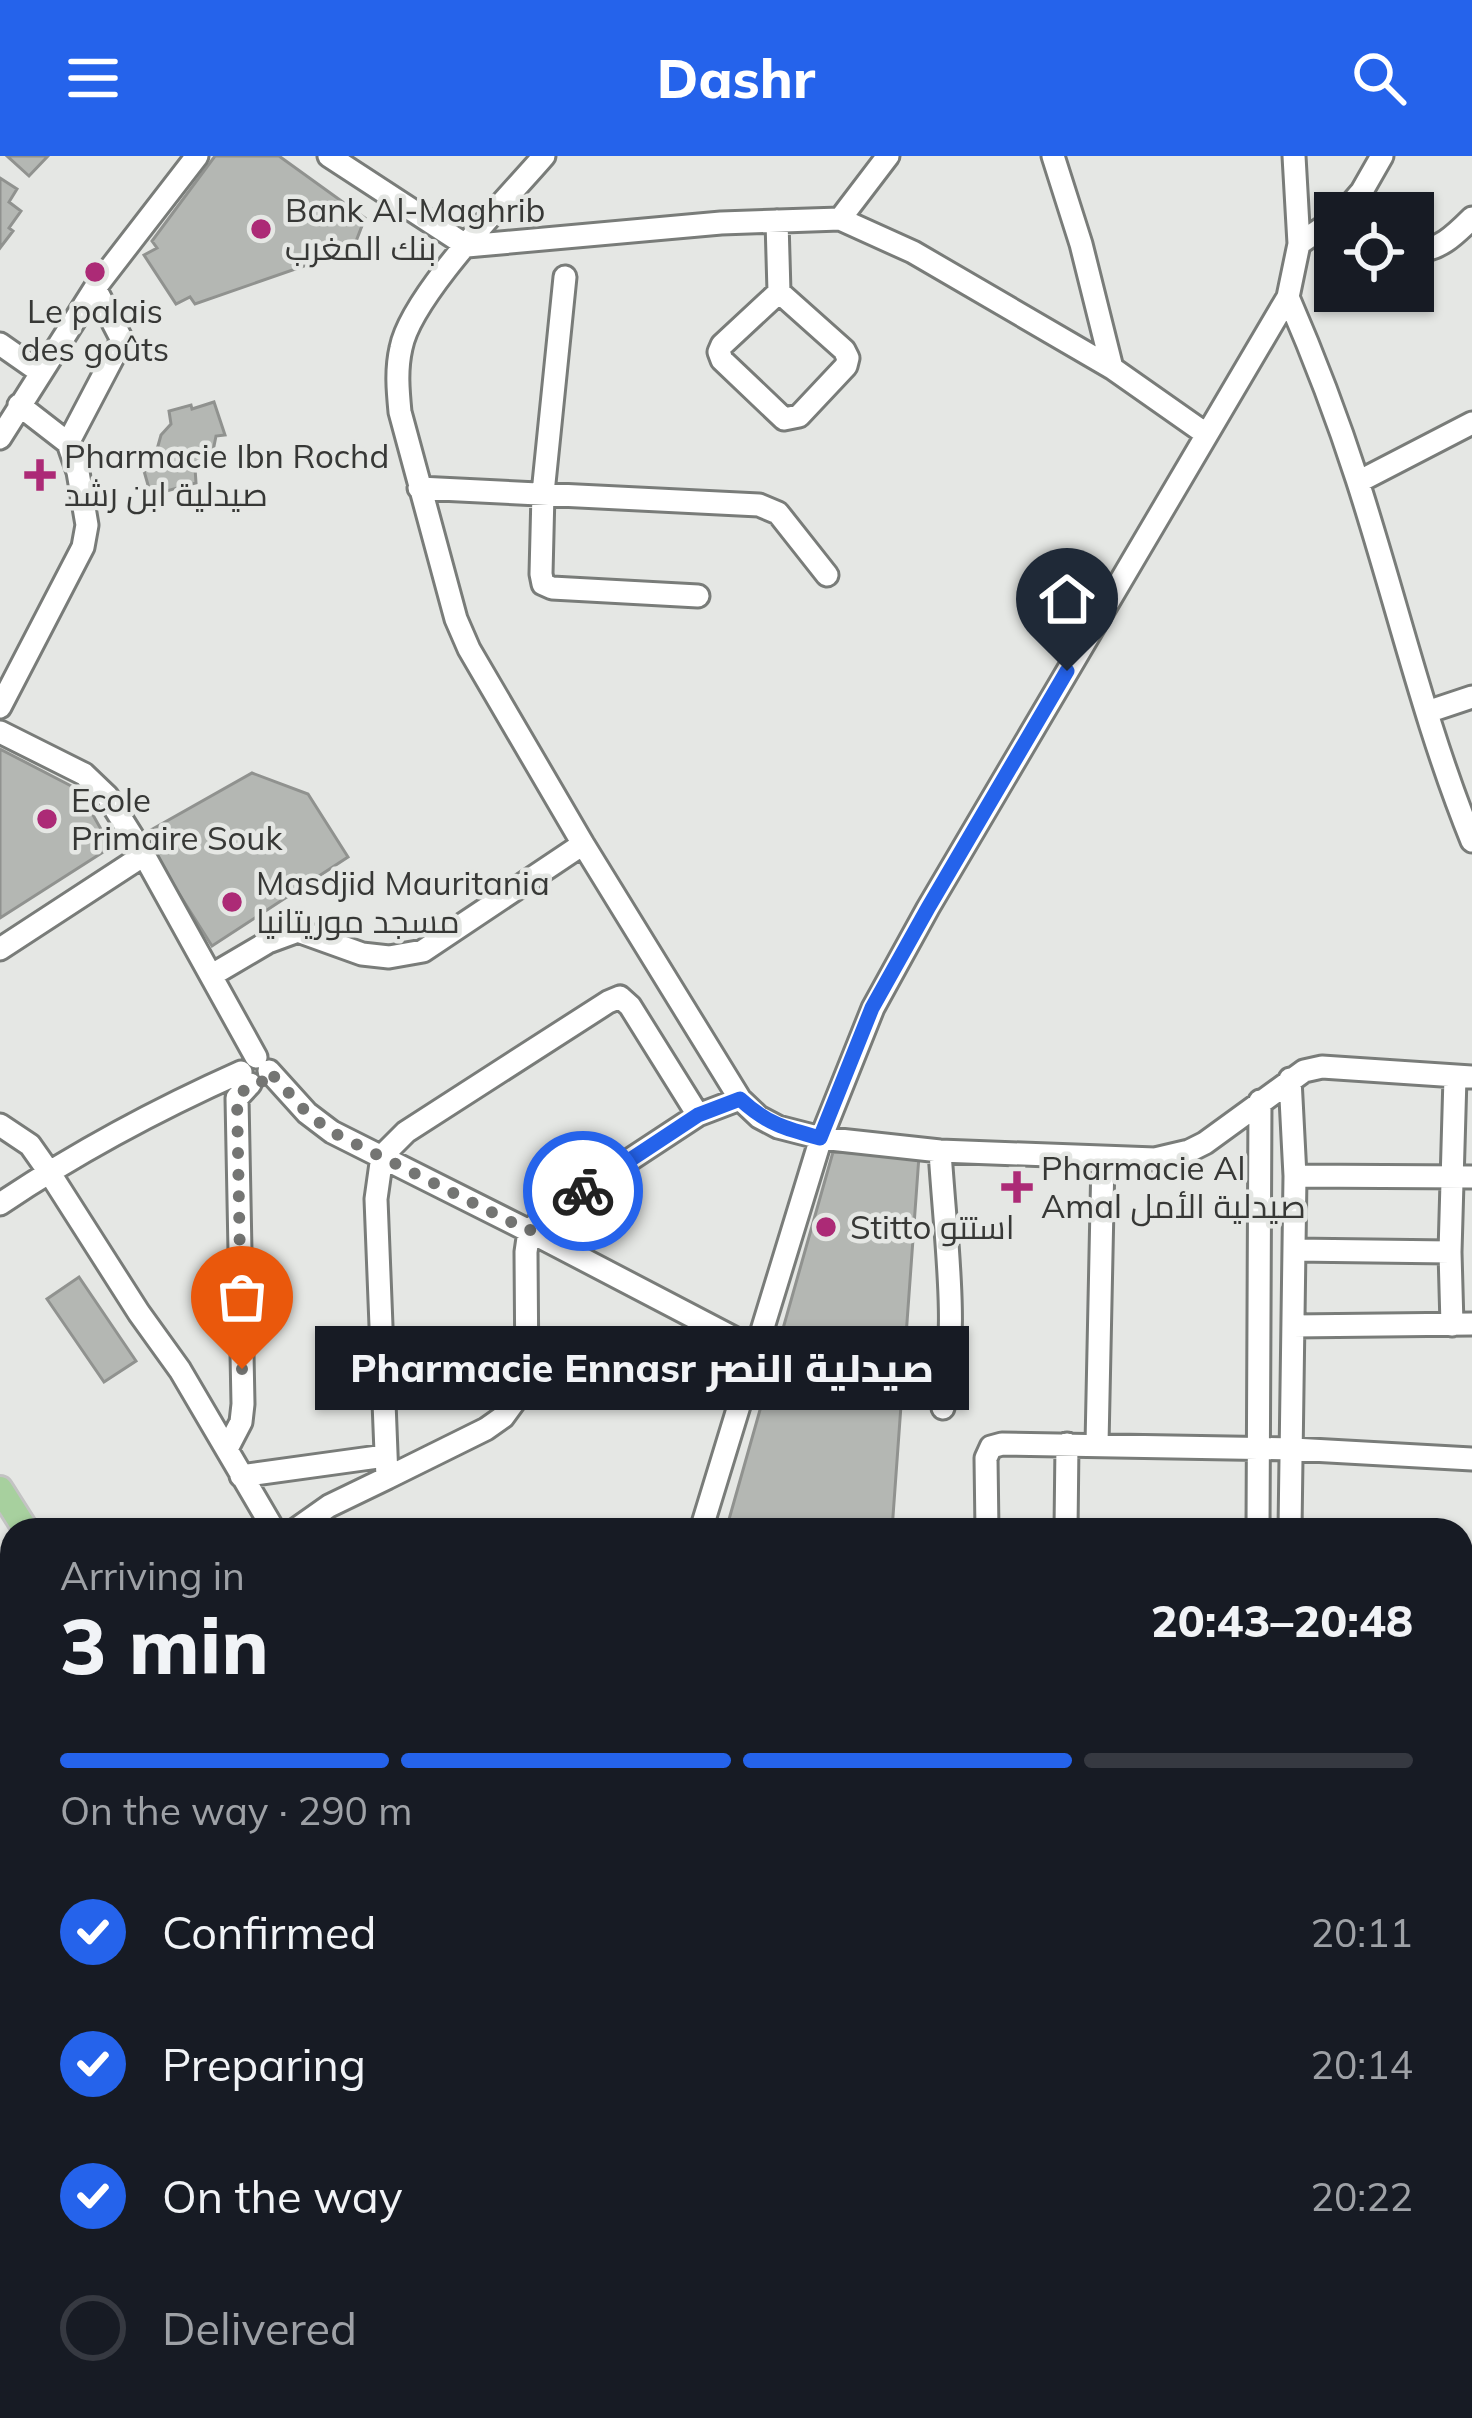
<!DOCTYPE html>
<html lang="en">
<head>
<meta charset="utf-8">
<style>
  body { margin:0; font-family:Mulish,Cairo,sans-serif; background:#20242c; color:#f1f3f6; height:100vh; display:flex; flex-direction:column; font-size:45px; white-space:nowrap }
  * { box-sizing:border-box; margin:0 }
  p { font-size:39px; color:#9ea1a6 }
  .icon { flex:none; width:66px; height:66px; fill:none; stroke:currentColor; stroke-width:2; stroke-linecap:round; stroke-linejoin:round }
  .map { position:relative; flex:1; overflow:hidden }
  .drawer { position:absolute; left:0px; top:1362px; width:1473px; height:900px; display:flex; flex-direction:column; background:#171b24; border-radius:36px 36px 0 0; box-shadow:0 3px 9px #0004 }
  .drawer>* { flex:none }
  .fabs { position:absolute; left:1314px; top:36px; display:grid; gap:24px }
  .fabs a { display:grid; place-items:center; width:120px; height:120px; border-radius:0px; background:#171b24; box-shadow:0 3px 9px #0004; font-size:60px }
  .pin { position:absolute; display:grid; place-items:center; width:102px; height:102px; color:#fff; margin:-123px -51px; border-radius:50% 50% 50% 0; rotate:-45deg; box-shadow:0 0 12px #0007 }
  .pin .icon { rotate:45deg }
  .courier { position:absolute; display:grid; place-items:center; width:120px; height:120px; margin:-60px; border:9px solid #2563eb; border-radius:50%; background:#fff; color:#222; box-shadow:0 3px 15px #0007 }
  .bubble { position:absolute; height:84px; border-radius:0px; background:#171b24; box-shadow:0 3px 9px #0004; font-size:39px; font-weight:800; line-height:84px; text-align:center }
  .head em { font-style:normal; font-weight:800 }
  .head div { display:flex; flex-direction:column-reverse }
  .head { display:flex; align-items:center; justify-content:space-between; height:204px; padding:0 60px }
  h1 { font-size:78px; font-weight:800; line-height:90px }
  .bar { display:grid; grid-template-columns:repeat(4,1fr); gap:18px 12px; align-content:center; height:144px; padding:0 60px }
  .bar i { height:15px; border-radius:9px; background:#363941 }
  .bar .active { background:#2563eb }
  .bar p { grid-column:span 4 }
  ol { padding:0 60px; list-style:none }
  li { display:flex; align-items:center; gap:36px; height:132px }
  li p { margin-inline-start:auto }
  li .icon { padding:12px; border-radius:50%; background:#2563eb; color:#fff; stroke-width:4 }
  li:last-child { color:#9ea1a6 }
  li i { width:66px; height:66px; border:6px solid #363941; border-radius:50% }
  header { display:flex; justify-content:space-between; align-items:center; height:156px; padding:0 60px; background:#2563eb; color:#fff; font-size:54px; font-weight:800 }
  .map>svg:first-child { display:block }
</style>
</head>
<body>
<header><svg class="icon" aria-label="menu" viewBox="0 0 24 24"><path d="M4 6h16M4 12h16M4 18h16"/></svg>Dashr<svg class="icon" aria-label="search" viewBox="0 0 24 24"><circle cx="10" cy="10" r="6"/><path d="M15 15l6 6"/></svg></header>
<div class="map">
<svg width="1472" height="2262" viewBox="0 0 1472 2262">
  <rect width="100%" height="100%" fill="#e5e7e4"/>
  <path fill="#b4b7b3" stroke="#90928f" stroke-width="3" d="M7,0h41l-19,20z
    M215,0h64l86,62 -12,31 -158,55 -5,-7 -14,7 -32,-49 13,-7 -5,-7z
    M0,22l17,11 -8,13 12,9 -12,17 4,3 -13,17z
    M214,246l11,33 -9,1 -4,20 -17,12 1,15 -33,9 -1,-3 -12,3 -10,-35 16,-4 5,-18 10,-11 -2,-13 22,-6 1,4z
    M0,593l79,41 32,57 -111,71z
    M252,617l56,21 40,63 -136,89 -70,-111z
    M833,996l86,4 -27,374h-166z
    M79,1121l57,84 -32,21 -57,-83z
    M9,1680l3,5 -1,66 -11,-20v-46z
    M12,2161v35l-12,2v-34z"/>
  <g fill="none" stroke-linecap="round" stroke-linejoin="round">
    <defs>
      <path id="minor" d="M329,0l138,90
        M544,0c-37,43 -133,140 -143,192 -5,22 -3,43 -1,64l56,207 13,30 114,195 157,255 19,18 19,10 43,11 119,13 215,8 34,-8 16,-8 99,-72 18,-4 150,10
        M1053,0l28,88 31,124
        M1343,57l19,-22 20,-35
        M840,63l48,-63
        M777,65l2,71 65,58 4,8 -2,8 -47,50 -15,3 -62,-59 -3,-8 3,-7 57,-53
        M1299,88l36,-25
        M467,90l254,-23 119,-4 73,33 199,116 94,66
        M1413,95c25,1 42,-16 59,-33
        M565,121l-22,216 -2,81 2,10 9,4 146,8
        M1288,141c26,60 49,120 69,182 39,120 67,244 115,362
        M0,188l40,28
        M0,282l95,-150 102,-132
        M68,287l54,-103 -27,-52
        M1358,326l114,-59
        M419,332l340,17 19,8 49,62
        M0,551l83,-160 4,-22 -9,-53 -10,-29 -49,-38
        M1427,556l45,-15
        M0,576l84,42 23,22 37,59 112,202
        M0,793l144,-94
        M212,819l56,-33 30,-11 64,23 27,3 34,-6 160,-107
        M269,915l38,42 25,19 197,99 226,118
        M1290,923l5,97 -5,354
        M0,969l30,20 19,27 90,141 41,57 94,160
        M940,995c5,84 19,174 3,257
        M1295,1020l177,1
        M0,1048c76,-51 158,-95 241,-132
        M1294,1094l156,2
        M1452,1169l-2,-73 5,-175
        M1293,1170l179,-2
        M381,1198l147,-8
        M1097,1288l6,-285
        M228,1291l13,-25 2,-18 -6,-306 13,-14
        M241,1320l144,-20
        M387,1322l99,-49 17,-12 24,-33 -1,-132 3,-21 20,-18 149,-98 42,-16
        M295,1374l34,-24 58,-28 -11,-279 6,-43 24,-24 202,-130 12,-5 10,9 68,109
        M701,1374l120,-392 52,-130 55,-100 360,-611 11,-53 -5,-88
        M987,1374l-1,-72 5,-11 11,-3 291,5 179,10
        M1066,1374l1,-86
        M1258,1374l2,-429
        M0,1566l12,-7
        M1461,1609l11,-2
        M1461,1938h11
        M0,2085l12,-6
        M0,2137l12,5
        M280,2250l29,12
        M1056,2250l30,1"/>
      <path id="major" d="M0,1333l26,41
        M409,2262l5,-12
        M427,2262l4,-12"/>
    </defs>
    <use href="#minor" stroke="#797c79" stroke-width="27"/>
    <use href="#major" stroke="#c3c3c3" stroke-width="30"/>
    <use href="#minor" stroke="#fff" stroke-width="21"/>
    <use href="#major" stroke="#a7d09e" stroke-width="24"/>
  </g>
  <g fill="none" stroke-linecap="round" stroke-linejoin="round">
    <path stroke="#747573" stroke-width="12" stroke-dasharray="0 21.6" d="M242,1213l-5,-271 13,-14 15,-3 4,-10 38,42 25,19 197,99 20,-18 34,-22"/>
    <path stroke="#2563eb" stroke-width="15" d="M583,1035l115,-76 42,-16c27,25 46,30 80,39l52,-130 56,-100 139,-237"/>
  </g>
  <g fill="#ac2a76" stroke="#e5e7e4" stroke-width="4.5">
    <circle cx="261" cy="73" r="12"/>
    <circle cx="95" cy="116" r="12"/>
    <path d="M34 301h12v12h12v12h-12v12h-12v-12h-12v-12h12z"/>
    <circle cx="47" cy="663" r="12"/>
    <circle cx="232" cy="746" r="12"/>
    <path d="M1011 1013h12v12h12v12h-12v12h-12v-12h-12v-12h12z"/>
    <circle cx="826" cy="1071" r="12"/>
  </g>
  <g text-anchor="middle" stroke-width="9" stroke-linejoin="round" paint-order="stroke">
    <g font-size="33" fill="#373836" stroke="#e5e7e4" text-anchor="start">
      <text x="285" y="66">Bank Al-Maghrib<tspan x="285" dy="38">بنك المغرب</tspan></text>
      <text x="95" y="167" text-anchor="middle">Le palais<tspan x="95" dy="38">des goûts</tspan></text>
      <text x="64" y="312">Pharmacie Ibn Rochd<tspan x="64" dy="38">صيدلية ابن رشد</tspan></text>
      <text x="71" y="656">Ecole<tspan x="71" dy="38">Primaire Souk</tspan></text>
      <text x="256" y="739">Masdjid Mauritania<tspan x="256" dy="38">مسجد موريتانيا</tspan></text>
      <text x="1041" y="1024">Pharmacie Al<tspan x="1041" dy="38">Amal صيدلية الأمل</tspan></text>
      <text x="850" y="1083">Stitto استتو</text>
    </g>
  </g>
</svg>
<div class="fabs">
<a><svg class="icon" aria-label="locate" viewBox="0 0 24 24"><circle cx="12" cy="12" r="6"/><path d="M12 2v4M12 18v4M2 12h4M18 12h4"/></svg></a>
</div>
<div class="pin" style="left:242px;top:1213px;background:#ea580c"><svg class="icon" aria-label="bag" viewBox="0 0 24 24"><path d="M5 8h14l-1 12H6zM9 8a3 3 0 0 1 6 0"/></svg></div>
<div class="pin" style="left:1067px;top:515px;background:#1f2937"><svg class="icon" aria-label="home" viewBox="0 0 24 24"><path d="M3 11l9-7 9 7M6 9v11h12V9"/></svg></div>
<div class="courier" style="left:583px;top:1035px"><svg class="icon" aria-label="bike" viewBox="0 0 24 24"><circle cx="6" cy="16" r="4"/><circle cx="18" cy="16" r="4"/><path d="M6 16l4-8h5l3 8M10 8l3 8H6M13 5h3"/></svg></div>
<div class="bubble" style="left:315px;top:1170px;width:654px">Pharmacie Ennasr صيدلية النصر</div>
<section class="drawer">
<div class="head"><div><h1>3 min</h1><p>Arriving in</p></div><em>20:43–20:48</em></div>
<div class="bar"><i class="active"></i><i class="active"></i><i class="active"></i><i></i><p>On the way · 290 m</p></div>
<ol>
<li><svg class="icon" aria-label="check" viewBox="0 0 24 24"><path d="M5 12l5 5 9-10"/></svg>Confirmed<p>20:11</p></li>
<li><svg class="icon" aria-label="check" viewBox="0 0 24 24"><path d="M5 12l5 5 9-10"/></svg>Preparing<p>20:14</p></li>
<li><svg class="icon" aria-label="check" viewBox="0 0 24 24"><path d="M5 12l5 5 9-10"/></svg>On the way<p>20:22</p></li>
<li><i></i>Delivered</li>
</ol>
</section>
</div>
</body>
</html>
